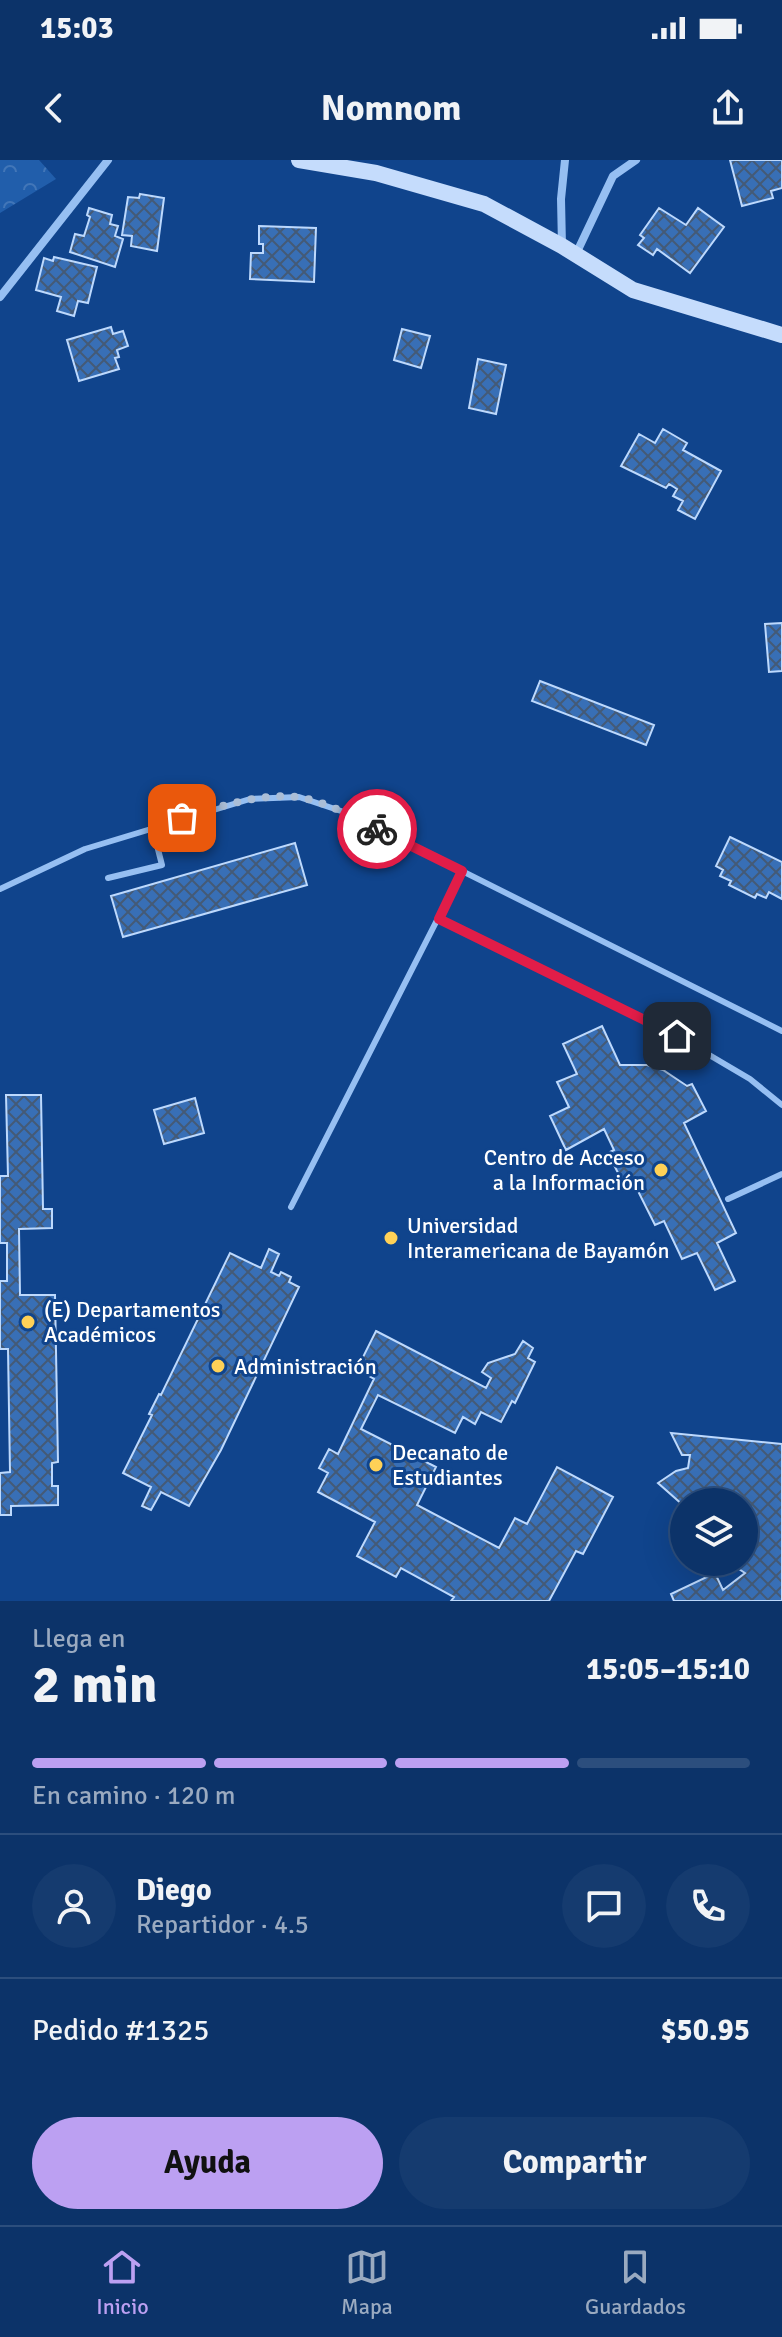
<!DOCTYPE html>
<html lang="es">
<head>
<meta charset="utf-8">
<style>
  body { margin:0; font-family:Signika,sans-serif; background:#153b6f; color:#f1f3f6; height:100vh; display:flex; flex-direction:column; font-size:30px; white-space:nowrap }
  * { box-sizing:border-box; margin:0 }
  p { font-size:26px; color:#9aaac0 }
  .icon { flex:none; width:44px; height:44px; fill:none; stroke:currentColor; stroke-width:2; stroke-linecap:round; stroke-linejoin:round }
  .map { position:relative; height:1441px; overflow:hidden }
  .details { display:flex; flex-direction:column; background:#0c3369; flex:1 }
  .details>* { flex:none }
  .fabs { position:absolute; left:670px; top:1328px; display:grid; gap:16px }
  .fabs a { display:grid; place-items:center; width:88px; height:88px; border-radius:50%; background:#0c3369; box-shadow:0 8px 32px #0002,0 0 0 2px #2c4e7d; font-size:40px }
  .pin { position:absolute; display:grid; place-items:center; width:68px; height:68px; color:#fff; margin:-34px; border-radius:16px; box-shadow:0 4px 12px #0006 }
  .courier { position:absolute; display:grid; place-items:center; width:80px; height:80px; margin:-40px; border:6px solid #e11d48; border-radius:50%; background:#fff; color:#222; box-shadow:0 2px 10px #0007 }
  .head em { font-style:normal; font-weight:800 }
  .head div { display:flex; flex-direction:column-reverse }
  .head { display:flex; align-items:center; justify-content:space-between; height:136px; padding:0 32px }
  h1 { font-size:52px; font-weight:800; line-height:60px }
  .bar { display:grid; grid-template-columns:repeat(4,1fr); gap:12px 8px; align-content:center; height:96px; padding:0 32px }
  .bar i { height:10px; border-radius:6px; background:#2c4e7d }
  .bar .selected { background:#bca0f2 }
  .bar p { grid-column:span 4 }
  .line { display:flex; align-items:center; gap:20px; padding:0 32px; border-top:2px solid #2c4e7d }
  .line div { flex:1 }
  .round { display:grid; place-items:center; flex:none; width:84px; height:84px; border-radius:42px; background:#153b6f }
  .cta { display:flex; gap:16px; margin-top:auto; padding:16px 32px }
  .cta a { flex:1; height:92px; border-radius:48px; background:#bca0f2; color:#111; font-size:32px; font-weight:800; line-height:92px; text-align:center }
  .cta a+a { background:#153b6f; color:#f1f3f6 }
  .status { display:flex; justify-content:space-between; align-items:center; height:56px; padding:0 40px; background:#0c3369; direction:ltr }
  .status svg { height:22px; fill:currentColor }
  header { display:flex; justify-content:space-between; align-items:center; height:104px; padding:0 32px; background:#0c3369; font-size:36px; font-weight:800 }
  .tabs { display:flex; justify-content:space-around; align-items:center; height:112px; border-top:2px solid #2c4e7d; background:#0c3369; font-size:22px; color:#9aaac0 }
  .tabs a { display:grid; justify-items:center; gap:4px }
  .tabs .selected { color:#bca0f2 }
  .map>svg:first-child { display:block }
</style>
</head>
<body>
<div class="status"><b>15:03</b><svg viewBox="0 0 49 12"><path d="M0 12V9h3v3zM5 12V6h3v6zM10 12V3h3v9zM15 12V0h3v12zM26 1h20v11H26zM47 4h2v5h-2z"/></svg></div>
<header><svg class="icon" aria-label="back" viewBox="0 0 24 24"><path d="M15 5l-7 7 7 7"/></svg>Nomnom<svg class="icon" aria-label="share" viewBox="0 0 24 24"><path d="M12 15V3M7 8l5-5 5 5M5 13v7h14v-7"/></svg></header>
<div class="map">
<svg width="782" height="1441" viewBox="0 0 782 1441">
  <defs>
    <pattern id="forest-crowns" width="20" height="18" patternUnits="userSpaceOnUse" patternTransform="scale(2)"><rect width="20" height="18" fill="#215eab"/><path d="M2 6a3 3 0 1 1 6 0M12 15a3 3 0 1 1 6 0" fill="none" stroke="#4276b8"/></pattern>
    <pattern id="building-cross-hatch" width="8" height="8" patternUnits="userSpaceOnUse" patternTransform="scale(2)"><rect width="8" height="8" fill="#386fb6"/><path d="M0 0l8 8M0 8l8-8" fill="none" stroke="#445a76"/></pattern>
  </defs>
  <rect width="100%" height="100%" fill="#10448c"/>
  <path fill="url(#forest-crowns)" d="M0,0h39l17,19 -56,34z"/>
  <path fill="url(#building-cross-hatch)" stroke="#bdd9fd" stroke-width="2" d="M730,0h52v28l-11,3 2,7 -31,8z
    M140,34l24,4 -7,53 -26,-5 1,-10 -10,-1 6,-38 11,1z
    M89,48l23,7 -2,9 8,2 -3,10 8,3 -8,28 -45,-15 5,-18 9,2 6,-19 -3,-2z
    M659,48l27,17 12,-17 26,19 -34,46 -33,-24 -4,6 -15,-10 6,-7 -4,-3z
    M259,66l57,2 -2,54 -64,-3 1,-26h12v-9h-4z
    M54,97l43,10 -9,36 -10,-2 -4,15 -17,-5 4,-14 -25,-7 8,-32 9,3z
    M111,167l2,7 10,-3 5,15 -11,4 2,7 -4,1 4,11 -40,12 -12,-41z
    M402,169l28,7 -9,32 -27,-8z
    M478,199l28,6 -10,49 -27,-6z
    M663,269l24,14 -4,7 38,21 -26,48 -17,-9 5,-9 -10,-5 4,-7 -8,-5 -3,4 -45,-22 18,-32 16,9z
    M782,463v48l-13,1 -4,-48z
    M540,521l114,44 -8,20 -114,-44z
    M730,677l52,25v37l-13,-7 -3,6 -9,-4 -2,4 -26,-13 2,-4 -11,-5 3,-6 -7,-4z
    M295,683l12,42 -184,52 -12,-41z
    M602,866l18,39h27l16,5 24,16 5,-2 14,27 -22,12 52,110 -19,10 18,38 -20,9 -18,-37 -15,6 -18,-38 -9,4 -19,-38 -9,4 -19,-38 6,-3 -10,-21 -38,21 -16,-34 19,-9 -12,-25 20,-8 -14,-30z
    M6,935h35l2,114h9v19l-33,1 1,66h35l3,167 -6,1v23h6v19l-47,1v9h-11v-42l10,-1 -2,-123h-8v-68h7v-38h-7v-67h8z
    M195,938l9,35 -40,11 -10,-34z
    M269,1089l10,5 -8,18 8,4 2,-4 10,5 -2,5 10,5 -78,163 -32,56 -28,-14 -10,18 -9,-4 9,-19 -28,-14 29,-58 -3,-1 10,-20 2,1 69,-142 31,15z
    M376,1171l110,57 5,-10 -9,-6 6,-9 27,-9 8,-13 10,7 -5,10 7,4 -20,41 -3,-2 -11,21 -20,-10 -6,12 -12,-7 -8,16 -77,-38 -17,34 75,38 -19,38 82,43 16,-30 12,6 30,-57 56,30 -30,57 -7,-3 -27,50h-98l3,-4 -53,-29 -5,9 -39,-21 18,-34 -57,-30 10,-19 -9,-5 10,-19 9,5 33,-69 3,-6 -17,-10z
    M671,1273l111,11v157h-108l-3,-7 44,-21 8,17 22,-17 -17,-11h16v-60h-60v4l-26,-23 18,-12 12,-3 2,-13h-8z"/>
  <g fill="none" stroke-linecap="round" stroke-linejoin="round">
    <path stroke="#96bff2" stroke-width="6" d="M108,718l54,-13 -10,-39
      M0,729l85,-40 165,-50 49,-2 45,15 438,219
      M439,759l238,117 73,43 32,26
      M728,1039l54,-25
      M291,1047l171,-336"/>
    <path stroke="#96bff2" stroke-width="8" d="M562,86l-1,-47 4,-39
      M576,94l37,-78 23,-16
      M0,137l108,-137"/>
    <path stroke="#c5dcfc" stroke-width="16" d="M299,0l77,13 108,31 78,42 71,44 149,45"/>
  </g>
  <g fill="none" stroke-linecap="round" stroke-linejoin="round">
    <path stroke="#abbed7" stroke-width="8" stroke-dasharray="0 14.4" d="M182,658c37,-11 81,-27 121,-20 26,5 50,19 74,31"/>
    <path stroke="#e11d48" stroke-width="10" d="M377,669l85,42 -23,48 238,117"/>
  </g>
  <g fill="#ffd157" stroke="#10448c" stroke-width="3">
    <circle cx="661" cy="1010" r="8"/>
    <circle cx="391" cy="1078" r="8"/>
    <circle cx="28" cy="1162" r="8"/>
    <circle cx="218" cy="1206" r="8"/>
    <circle cx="376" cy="1305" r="8"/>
  </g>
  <g text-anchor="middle" stroke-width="6" stroke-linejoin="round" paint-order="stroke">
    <g font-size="22" fill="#fff" stroke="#10448c" text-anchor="start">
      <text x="645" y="1005" text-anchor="end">Centro de Acceso<tspan x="645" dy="25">a la Información</tspan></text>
      <text x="407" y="1073">Universidad<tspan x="407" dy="25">Interamericana de Bayamón</tspan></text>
      <text x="44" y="1157">(E) Departamentos<tspan x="44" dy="25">Académicos</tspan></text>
      <text x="234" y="1214">Administración</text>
      <text x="392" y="1300">Decanato de<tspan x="392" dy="25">Estudiantes</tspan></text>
    </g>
  </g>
</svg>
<div class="fabs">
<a><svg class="icon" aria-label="layers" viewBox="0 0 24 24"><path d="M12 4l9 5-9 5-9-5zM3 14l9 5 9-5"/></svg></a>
</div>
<div class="pin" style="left:182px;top:658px;background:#ea580c"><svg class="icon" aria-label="bag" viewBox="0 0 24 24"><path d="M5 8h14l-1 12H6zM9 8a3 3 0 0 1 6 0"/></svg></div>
<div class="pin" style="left:677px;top:876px;background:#1f2937"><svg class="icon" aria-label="home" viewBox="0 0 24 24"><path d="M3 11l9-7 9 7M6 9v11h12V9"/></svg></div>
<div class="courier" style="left:377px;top:669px"><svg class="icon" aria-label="bike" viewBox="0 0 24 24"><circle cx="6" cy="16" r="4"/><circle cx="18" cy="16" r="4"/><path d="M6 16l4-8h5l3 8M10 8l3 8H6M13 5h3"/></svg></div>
</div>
<section class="details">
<div class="head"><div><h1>2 min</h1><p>Llega en</p></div><em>15:05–15:10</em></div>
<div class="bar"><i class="selected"></i><i class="selected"></i><i class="selected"></i><i></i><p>En camino · 120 m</p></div>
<div class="line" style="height:144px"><a class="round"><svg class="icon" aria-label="person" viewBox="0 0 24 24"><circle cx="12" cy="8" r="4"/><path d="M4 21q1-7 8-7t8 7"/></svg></a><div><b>Diego</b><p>Repartidor · 4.5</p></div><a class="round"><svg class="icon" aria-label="chat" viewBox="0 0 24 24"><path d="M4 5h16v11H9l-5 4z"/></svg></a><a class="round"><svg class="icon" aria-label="phone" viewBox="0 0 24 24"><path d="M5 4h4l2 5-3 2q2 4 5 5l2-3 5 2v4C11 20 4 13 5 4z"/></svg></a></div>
<div class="line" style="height:104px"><div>Pedido #1325</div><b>$50.95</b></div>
<div class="cta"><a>Ayuda</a><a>Compartir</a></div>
</section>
<nav class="tabs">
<a class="selected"><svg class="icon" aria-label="home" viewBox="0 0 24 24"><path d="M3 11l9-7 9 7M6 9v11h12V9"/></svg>Inicio</a>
<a><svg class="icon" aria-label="map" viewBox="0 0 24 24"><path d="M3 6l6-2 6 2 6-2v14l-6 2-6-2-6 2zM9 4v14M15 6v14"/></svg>Mapa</a>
<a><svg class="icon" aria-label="saved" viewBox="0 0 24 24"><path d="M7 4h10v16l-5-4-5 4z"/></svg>Guardados</a>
</nav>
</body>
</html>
